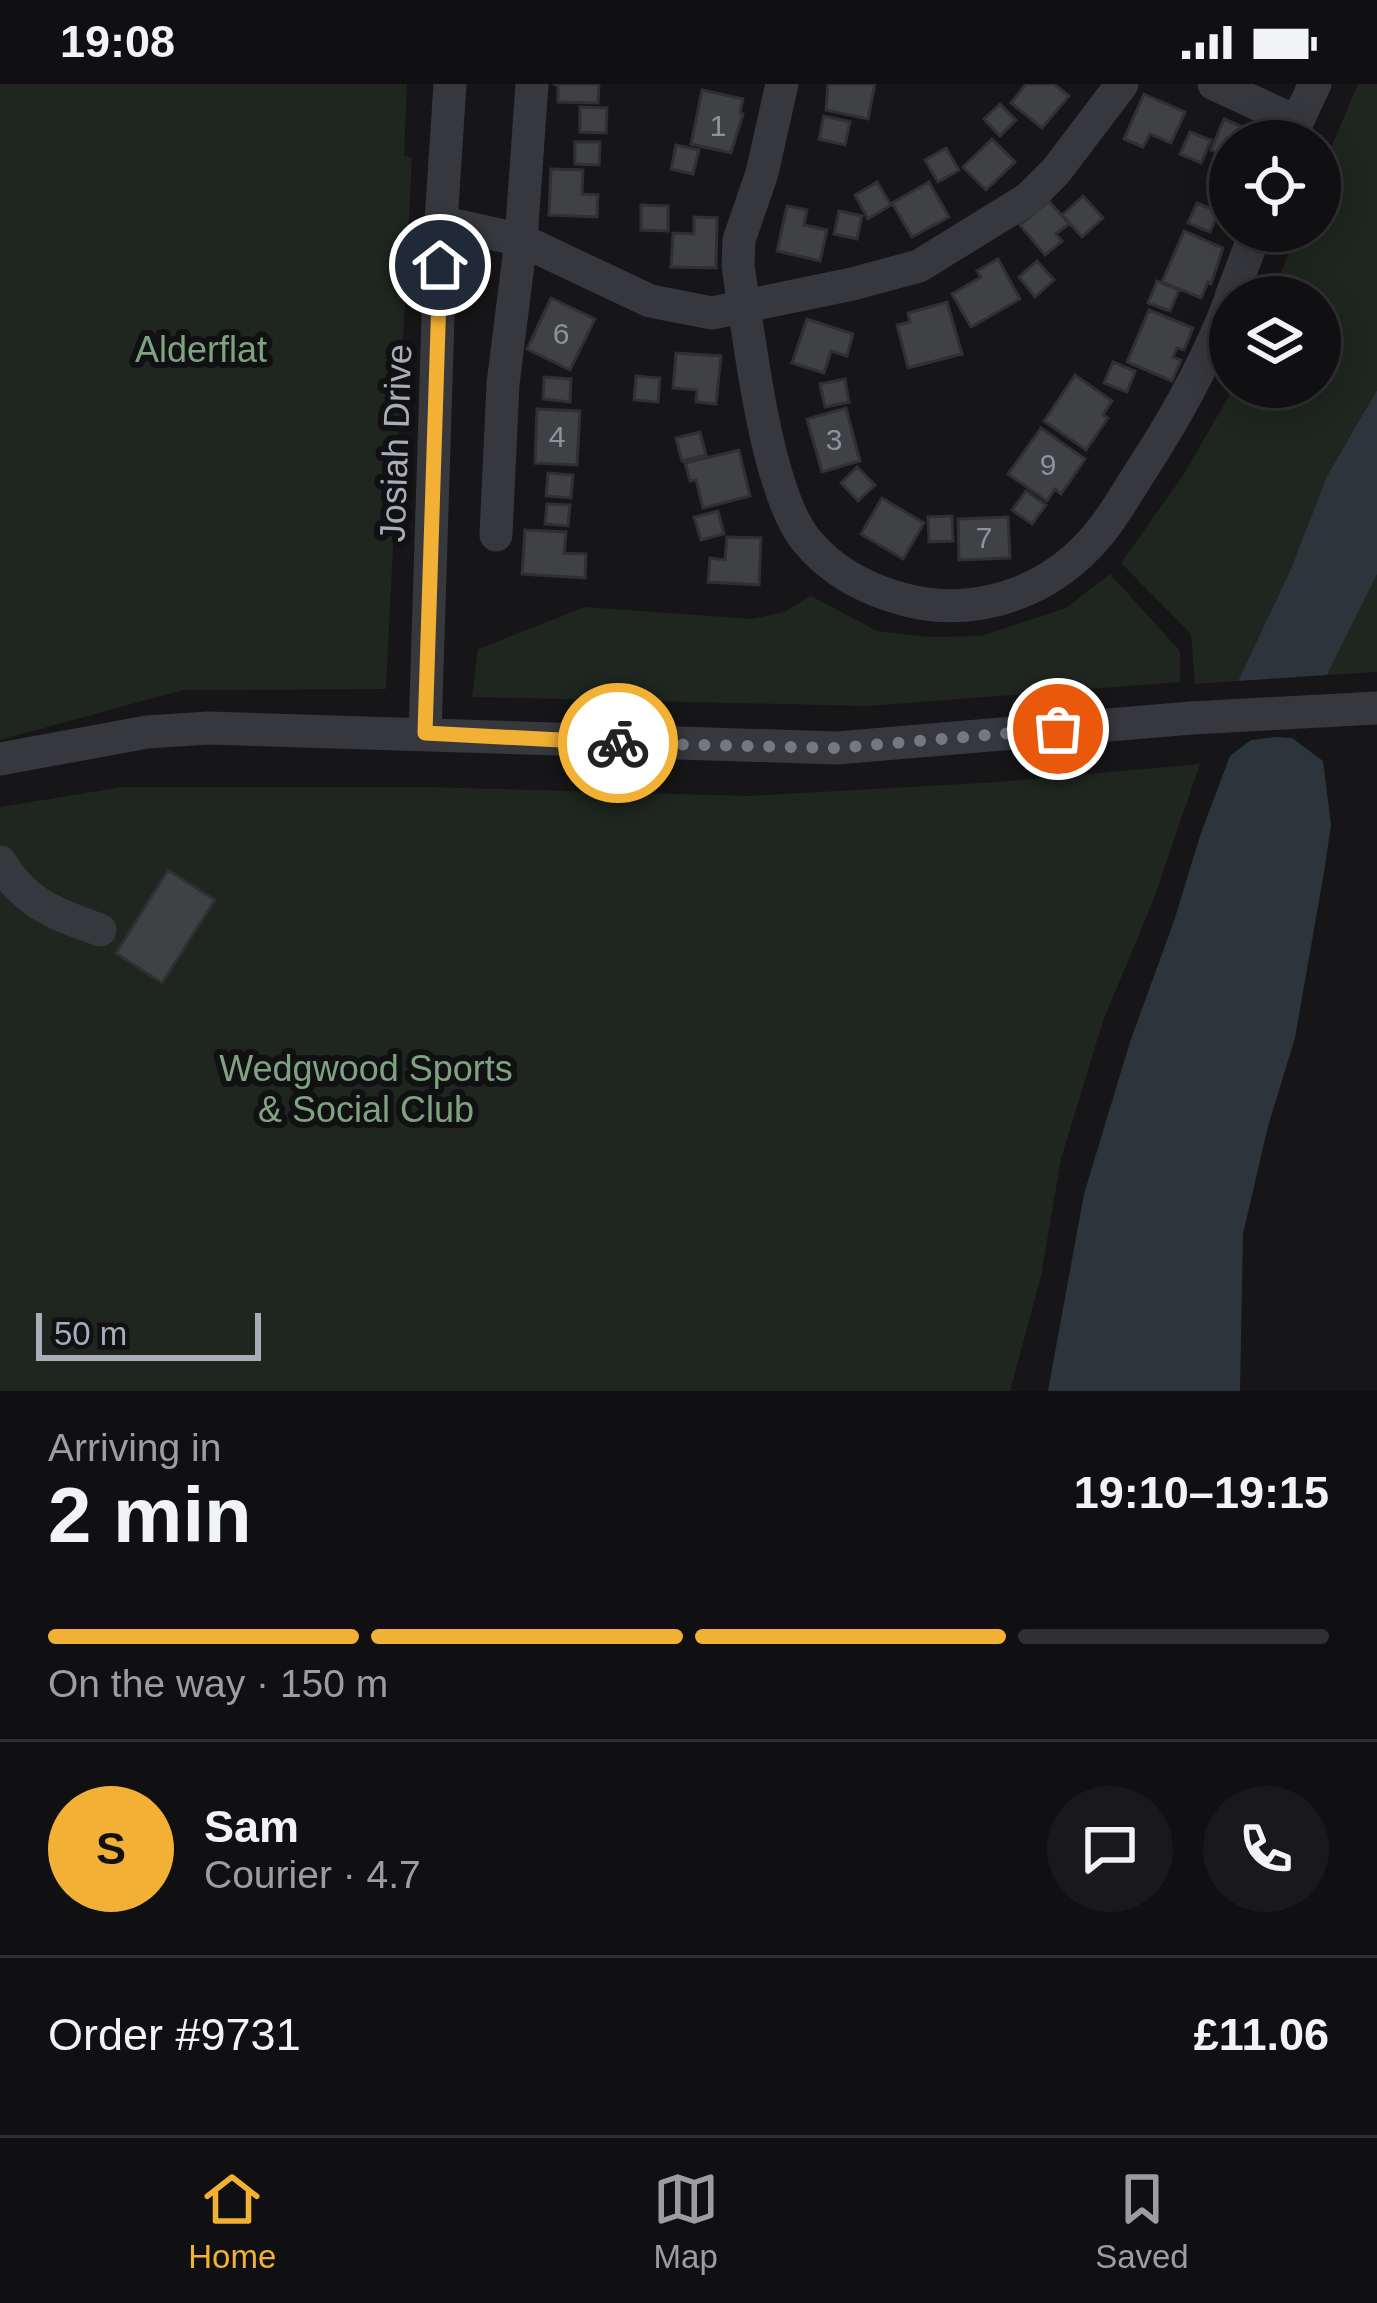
<!DOCTYPE html>
<html lang="en">
<head>
<meta charset="utf-8">
<style>
  body { margin:0; font-family:Arial,sans-serif; background:#19191b; color:#f1f3f6; height:100vh; display:flex; flex-direction:column; font-size:45px; white-space:nowrap }
  * { box-sizing:border-box; margin:0 }
  p { font-size:39px; color:#9c9d9f }
  .icon { flex:none; width:66px; height:66px; fill:none; stroke:currentColor; stroke-width:2; stroke-linecap:round; stroke-linejoin:round }
  .map { position:relative; height:1307px; overflow:hidden }
  .side { display:flex; flex-direction:column; background:#101012; flex:1 }
  .side>* { flex:none }
  .fabs { position:absolute; left:1209px; top:36px; display:grid; gap:24px }
  .fabs a { display:grid; place-items:center; width:132px; height:132px; border-radius:50%; background:#101012; box-shadow:0 6px 30px #0003,0 0 0 3px #303032; font-size:60px }
  .scale { position:absolute; left:36px; bottom:30px; width:225px; box-sizing:border-box; padding-left:12px; border:6px solid #a8adb8; border-top:0; font-size:33px; line-height:42px; white-space:nowrap; color:#a8adb8; -webkit-text-stroke:9px #111113; paint-order:stroke }
  .pin { position:absolute; display:grid; place-items:center; width:102px; height:102px; color:#fff; margin:-51px; border:6px solid #fff; border-radius:50%; box-shadow:0 3px 12px #0007 }
  .courier { position:absolute; display:grid; place-items:center; width:120px; height:120px; margin:-60px; border:9px solid #f2b134; border-radius:50%; background:#fff; color:#222; box-shadow:0 3px 15px #0007 }
  .overview em { font-style:normal; font-weight:700 }
  .overview div { display:flex; flex-direction:column-reverse }
  .overview { display:flex; align-items:center; justify-content:space-between; height:204px; padding:0 48px }
  h1 { font-size:78px; font-weight:700; line-height:90px }
  .bar { display:grid; grid-template-columns:repeat(4,1fr); gap:18px 12px; align-content:center; height:144px; padding:0 48px }
  .bar i { height:15px; border-radius:9px; background:#303032 }
  .bar .active { background:#f2b134 }
  .bar p { grid-column:span 4 }
  .line { display:flex; align-items:center; gap:30px; padding:0 48px; border-top:3px solid #303032 }
  .line div { flex:1 }
  .round { display:grid; place-items:center; flex:none; width:126px; height:126px; border-radius:63px; background:#19191b }
  .status { display:flex; justify-content:space-between; align-items:center; height:84px; padding:0 60px; background:#101012; direction:ltr }
  .status svg { height:33px; fill:currentColor }
  .tabs { display:flex; justify-content:space-around; align-items:center; height:168px; border-top:3px solid #303032; background:#101012; font-size:33px; color:#9c9d9f }
  .tabs a { display:grid; justify-items:center; gap:6px }
  .tabs .active { color:#f2b134 }
  .map>svg:first-child { display:block }
</style>
</head>
<body>
<div class="status"><b>19:08</b><svg viewBox="0 0 49 12"><path d="M0 12V9h3v3zM5 12V6h3v6zM10 12V3h3v9zM15 12V0h3v12zM26 1h20v11H26zM47 4h2v5h-2z"/></svg></div>
<div class="map">
<svg width="1377" height="1307" viewBox="0 0 1377 1307">
  <rect width="100%" height="100%" fill="#161618"/>
  <path fill="#1e261f" d="M0,0h407l-3,72 8,1 -26,532 -203,1 -183,50z
    M1358,0h19v306l-50,86 -37,95 -52,110 -43,3 -4,-50 -70,-71 63,-89 50,-87h86v-90h-48l25,-66h23v-57z
    M1110,490l70,77v31l-312,24 -396,-9 6,-48 107,-42 167,12 32,-7 27,-16 66,35 53,6 51,-1 85,-28z
    M1377,490v98l-50,3z
    M1200,680l-47,137 -50,120 -42,138 -20,117 -31,115h-1010v-584l123,-20h303l322,9 251,-14z"/>
  <path fill="#2c353c" d="M1377,306v184l-50,101 -89,6 52,-110 37,-95z
    M1277,653l15,1 31,23 8,64 -7,47 -29,166 -27,88 -25,108 -3,157h-192l36,-197 46,-152 44,-121 27,-88 29,-77 21,-16z"/>
  <path fill="#404145" stroke="#303034" stroke-width="3" d="M553,0h46l-1,19 -40,-1v-16z
    M828,0h47l-7,35 -42,-9z
    M1026,0h28l15,12 -27,32 -31,-25z
    M702,6l41,9 -3,14 3,1 -12,39 -40,-9z
    M1144,10l41,18 -14,31 -21,-9 -7,13 -19,-8z
    M1000,20l16,16 -16,16 -16,-17z
    M580,23l27,1 -1,25 -26,-1z
    M824,32l26,6 -5,23 -26,-6z
    M1224,35l42,18 -2,4h-34v17l-19,-8z
    M1190,48l21,8 -10,23 -21,-9z
    M992,55l23,23 -29,28 -23,-23z
    M575,58h25l-1,23 -24,-1z
    M676,61l23,5 -6,24 -22,-5z
    M946,64l13,22 -21,12 -13,-22z
    M551,85l32,1 -1,24 16,1 -1,22 -48,-2z
    M877,98l14,23 -23,14 -13,-24z
    M929,98l20,35 -37,20 -20,-34z
    M1083,112l20,22 -21,19 -20,-22z
    M1049,117l20,23 -13,10 6,7 -17,14 -25,-30z
    M1197,119l22,9 -9,20 -22,-9z
    M641,121l27,1v25l-27,-1z
    M787,122l20,4 -3,15 23,5 -7,31 -43,-10z
    M839,127l23,5 -5,23 -23,-5z
    M694,133l23,1 -1,50 -45,-1 2,-34 21,1z
    M1184,147l39,17 -12,36 -3,-2 -7,16 -39,-16z
    M998,175l22,40 -49,28 -19,-33 29,-17 -4,-6z
    M1037,177l17,19 -19,17 -16,-20z
    M1157,197l22,9 -9,21 -22,-8z
    M551,214l44,21 -25,51 -43,-21z
    M947,218l15,52 -54,14 -11,-43 13,-3 -2,-9z
    M1149,226l44,18 -9,22 -7,-2 -4,9 8,3 -9,21 -45,-19z
    M807,235l46,15 -6,22 -16,-5 -7,22 -32,-10z
    M676,269l45,3 -5,48 -20,-2 1,-12 -24,-2z
    M1113,278l22,9 -8,21 -23,-9z
    M1075,291l37,26 -9,14 5,3 -22,32 -42,-29z
    M636,292l24,2 -2,24 -24,-2z
    M544,293l27,2 -1,23 -27,-3z
    M845,295l4,23 -24,5 -5,-23z
    M846,324l14,53 -38,11 -15,-53z
    M537,325l43,2 -3,54 -42,-2z
    M1041,344l44,31 -24,35 -6,-5 -8,12 -39,-27z
    M700,348l6,23 -24,6 -6,-23z
    M739,366l11,46 -47,12 -7,-28 -6,1 -5,-18z
    M857,383l18,18 -17,16 -17,-18z
    M548,389l25,2 -2,23 -25,-2z
    M1026,407l20,14 -14,19 -20,-14z
    M882,414l42,25 -21,36 -42,-25z
    M547,420l23,1 -2,21 -23,-2z
    M718,427l6,23 -23,6 -7,-23z
    M952,432l1,25 -24,1 -1,-25z
    M1008,433l2,41 -51,2 -1,-41z
    M525,446l41,2 -2,21 22,1 -1,24 -63,-4z
    M727,453l34,1 -2,47 -51,-3 2,-24 15,2z
    M168,786l47,30 -53,83 -46,-30z"/>
  <g fill="none" stroke-linecap="round" stroke-linejoin="round">
    <path stroke="#37383d" stroke-width="33" d="M782,0l-20,89 -23,67 -1,26c11,68 27,223 68,274 26,32 61,50 100,60 66,17 136,-5 183,-55 23,-24 39,-55 57,-82 34,-53 62,-104 84,-162
      M1214,0l81,37
      M1288,57l27,-57
      M441,138l80,18 129,61 62,12 140,-29 67,-18 110,-68 27,-27 66,-87
      M1231,213l25,-66
      M496,451l7,-151 18,-144 11,-156
      M425,649l16,-511 9,-138
      M0,675l147,-27 62,-4 628,20 354,-30 186,-10
      M0,778c25,42 56,52 100,68"/>
  </g>
  <g fill="none" stroke-linecap="round" stroke-linejoin="round">
    <path stroke="#757880" stroke-width="12" stroke-dasharray="0 21.6" d="M618,659l219,5 221,-19"/>
    <path stroke="#f2b134" stroke-width="15" d="M440,181l-15,468 193,10"/>
  </g>
  <g text-anchor="middle" stroke-width="12" stroke-linejoin="round" paint-order="stroke">
    <g font-size="30" fill="#8e929b">
      <text x="718" y="52">1</text>
      <text x="561" y="260">6</text>
      <text x="557" y="363">4</text>
      <text x="834" y="366">3</text>
      <text x="1048" y="391">9</text>
      <text x="984" y="464">7</text>
    </g>
    <g font-size="36" fill="#7fa381" stroke="#111113">
      <text x="201" y="278">Alderflat</text>
      <text x="366" y="997">Wedgwood Sports<tspan x="366" dy="41">&amp; Social Club</tspan></text>
    </g>
    <g font-size="36" fill="#a8adb8" stroke="#111113">
      <text transform="translate(395 359) rotate(-88)" y="13">Josiah Drive</text>
    </g>
  </g>
</svg>
<div class="fabs">
<a><svg class="icon" aria-label="locate" viewBox="0 0 24 24"><circle cx="12" cy="12" r="6"/><path d="M12 2v4M12 18v4M2 12h4M18 12h4"/></svg></a>
<a><svg class="icon" aria-label="layers" viewBox="0 0 24 24"><path d="M12 4l9 5-9 5-9-5zM3 14l9 5 9-5"/></svg></a>
</div>
<div class="scale">50 m</div>
<div class="pin" style="left:1058px;top:645px;background:#ea580c"><svg class="icon" aria-label="bag" viewBox="0 0 24 24"><path d="M5 8h14l-1 12H6zM9 8a3 3 0 0 1 6 0"/></svg></div>
<div class="pin" style="left:440px;top:181px;background:#1f2937"><svg class="icon" aria-label="home" viewBox="0 0 24 24"><path d="M3 11l9-7 9 7M6 9v11h12V9"/></svg></div>
<div class="courier" style="left:618px;top:659px"><svg class="icon" aria-label="bike" viewBox="0 0 24 24"><circle cx="6" cy="16" r="4"/><circle cx="18" cy="16" r="4"/><path d="M6 16l4-8h5l3 8M10 8l3 8H6M13 5h3"/></svg></div>
</div>
<section class="side">
<div class="overview"><div><h1>2 min</h1><p>Arriving in</p></div><em>19:10–19:15</em></div>
<div class="bar"><i class="active"></i><i class="active"></i><i class="active"></i><i></i><p>On the way · 150 m</p></div>
<div class="line" style="height:216px"><b class="round" style="background:#f2b134;color:#111">S</b><div><b>Sam</b><p>Courier · 4.7</p></div><a class="round"><svg class="icon" aria-label="chat" viewBox="0 0 24 24"><path d="M4 5h16v11H9l-5 4z"/></svg></a><a class="round"><svg class="icon" aria-label="phone" viewBox="0 0 24 24"><path d="M5 4h4l2 5-3 2q2 4 5 5l2-3 5 2v4C11 20 4 13 5 4z"/></svg></a></div>
<div class="line" style="height:156px"><div>Order #9731</div><b>£11.06</b></div>
</section>
<nav class="tabs">
<a class="active"><svg class="icon" aria-label="home" viewBox="0 0 24 24"><path d="M3 11l9-7 9 7M6 9v11h12V9"/></svg>Home</a>
<a><svg class="icon" aria-label="map" viewBox="0 0 24 24"><path d="M3 6l6-2 6 2 6-2v14l-6 2-6-2-6 2zM9 4v14M15 6v14"/></svg>Map</a>
<a><svg class="icon" aria-label="saved" viewBox="0 0 24 24"><path d="M7 4h10v16l-5-4-5 4z"/></svg>Saved</a>
</nav>
</body>
</html>
